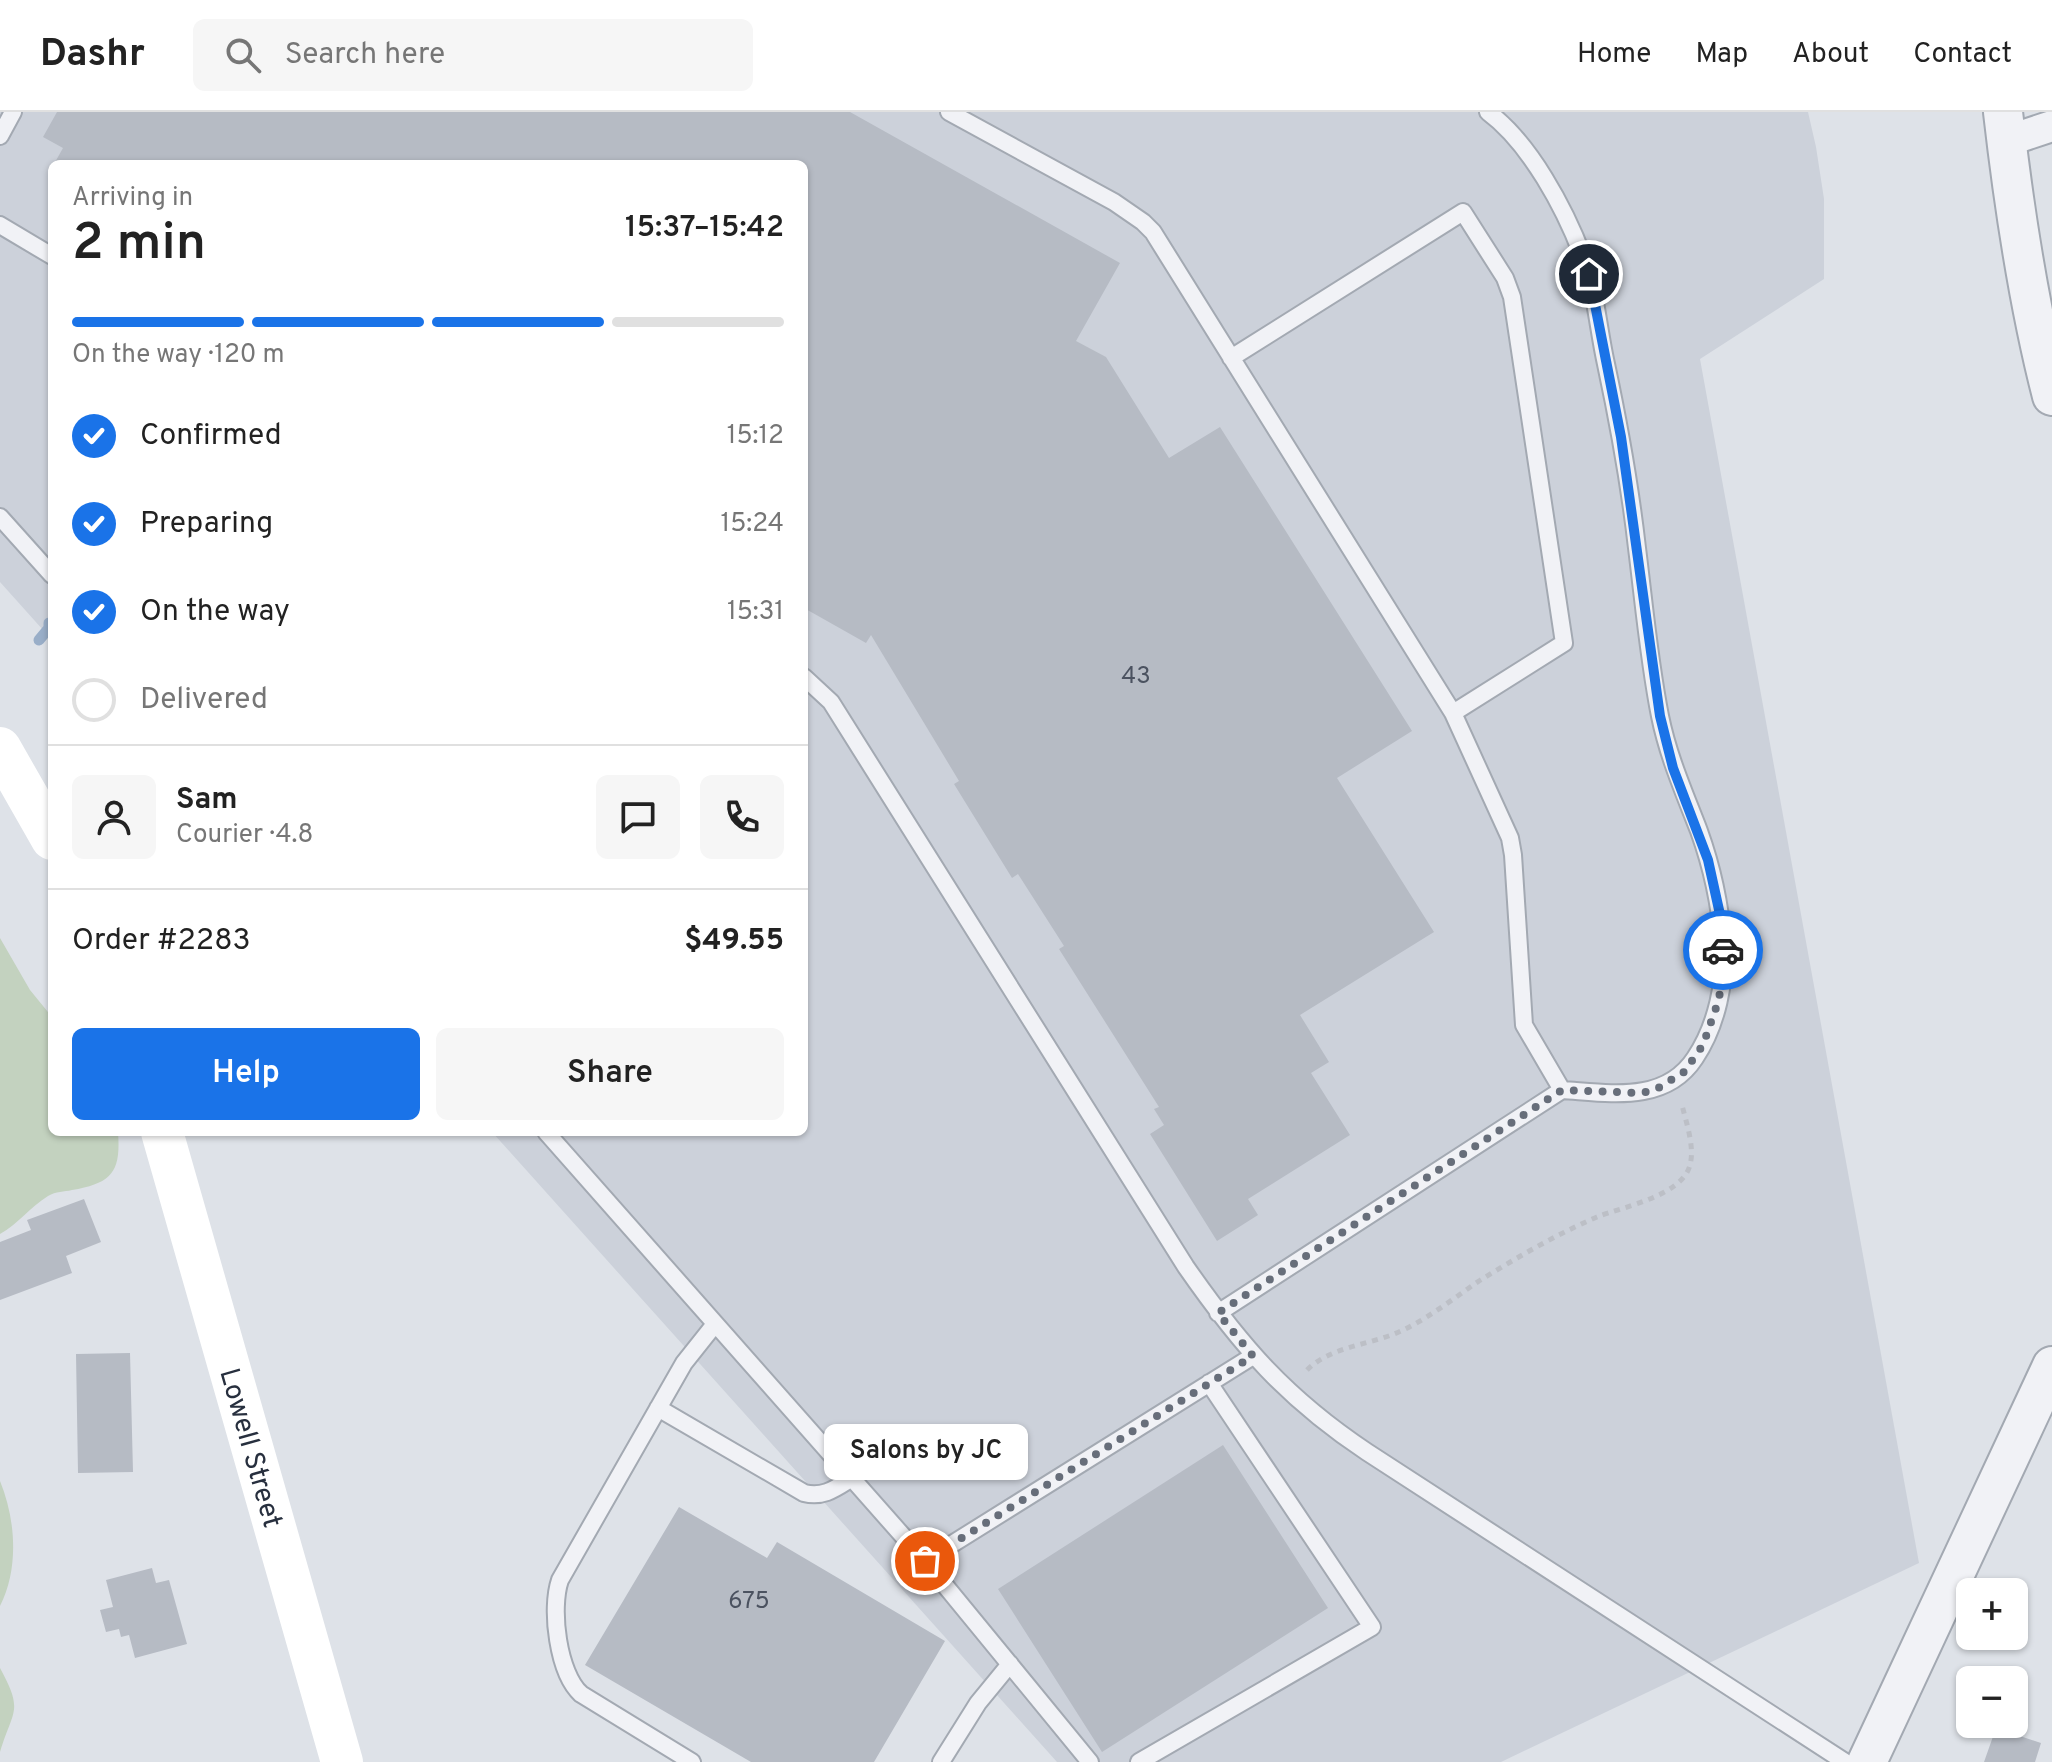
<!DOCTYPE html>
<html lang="en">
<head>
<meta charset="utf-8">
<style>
  body { margin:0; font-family:Overpass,sans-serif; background:#f6f6f6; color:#222; height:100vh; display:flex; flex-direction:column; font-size:30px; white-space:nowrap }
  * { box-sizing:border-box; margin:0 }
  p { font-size:26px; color:#767676 }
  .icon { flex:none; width:44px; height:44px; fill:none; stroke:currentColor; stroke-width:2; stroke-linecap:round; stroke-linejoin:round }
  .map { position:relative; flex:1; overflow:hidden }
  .sheet { position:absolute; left:48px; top:48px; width:760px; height:976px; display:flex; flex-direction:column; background:#fff; border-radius:12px; box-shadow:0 2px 6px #0004 }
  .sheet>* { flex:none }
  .tools { position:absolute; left:1956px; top:1466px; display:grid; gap:16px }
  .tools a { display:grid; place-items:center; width:72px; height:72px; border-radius:12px; background:#fff; box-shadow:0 2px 6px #0004; font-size:40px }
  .pin { position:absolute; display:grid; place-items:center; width:68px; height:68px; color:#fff; margin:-34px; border:4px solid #fff; border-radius:50%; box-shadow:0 2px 8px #0007 }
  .courier { position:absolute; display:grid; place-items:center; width:80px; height:80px; margin:-40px; border:6px solid #1a73e8; border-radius:50%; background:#fff; color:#222; box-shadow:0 2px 10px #0007 }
  .bubble { position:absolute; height:56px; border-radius:12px; background:#fff; box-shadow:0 2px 6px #0004; font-size:26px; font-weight:600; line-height:56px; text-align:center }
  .overview em { font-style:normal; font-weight:600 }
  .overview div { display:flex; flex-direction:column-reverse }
  .overview { display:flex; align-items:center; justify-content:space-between; height:136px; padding:0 24px }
  h1 { font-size:52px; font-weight:600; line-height:60px }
  .bar { display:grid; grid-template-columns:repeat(4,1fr); gap:12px 8px; align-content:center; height:96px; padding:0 24px }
  .bar i { height:10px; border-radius:6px; background:#e0e0e0 }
  .bar .on { background:#1a73e8 }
  .bar p { grid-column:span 4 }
  .line { display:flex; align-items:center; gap:20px; padding:0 24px; border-top:2px solid #e0e0e0 }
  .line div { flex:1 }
  .round { display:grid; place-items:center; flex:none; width:84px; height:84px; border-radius:12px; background:#f6f6f6 }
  ol { padding:0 24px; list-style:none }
  li { display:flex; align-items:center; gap:24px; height:88px }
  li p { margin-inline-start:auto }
  li .icon { padding:8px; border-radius:50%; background:#1a73e8; color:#fff; stroke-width:4 }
  li:last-child { color:#767676 }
  li i { width:44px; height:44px; border:4px solid #e0e0e0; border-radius:50% }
  .button { display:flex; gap:16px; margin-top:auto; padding:16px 24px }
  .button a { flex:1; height:92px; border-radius:12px; background:#1a73e8; color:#fff; font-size:32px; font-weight:600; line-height:92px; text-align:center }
  .button a+a { background:#f6f6f6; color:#222 }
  header { display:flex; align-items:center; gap:48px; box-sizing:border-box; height:112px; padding:0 40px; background:#fff; border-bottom:2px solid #e0e0e0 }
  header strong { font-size:38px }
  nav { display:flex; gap:44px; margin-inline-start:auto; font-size:28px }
  .search { width:560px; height:72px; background:#f6f6f6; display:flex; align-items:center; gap:20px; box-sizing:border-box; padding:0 28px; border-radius:12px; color:#767676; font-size:30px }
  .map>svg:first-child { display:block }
</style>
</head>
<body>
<header>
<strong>Dashr</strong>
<div class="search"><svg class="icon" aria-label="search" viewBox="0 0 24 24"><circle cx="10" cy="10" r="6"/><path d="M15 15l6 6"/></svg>Search here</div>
<nav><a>Home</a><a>Map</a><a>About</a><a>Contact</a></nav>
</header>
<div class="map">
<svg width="2052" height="1650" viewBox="0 0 2052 1650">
  <rect width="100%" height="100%" fill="#dee2e8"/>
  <path fill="#ccd1da" d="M0,0h1808l8,35 8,52v80l-124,80 219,1204 -418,199h-444l-565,-630h312v-968h-752v476l-52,-58z"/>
  <path fill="#c3d2bf" d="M0,826l30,52 22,27v115h66c3,40 -6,51 -46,58 -8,2 -16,1 -24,6 -18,11 -30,28 -48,38z
    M0,1369c16,39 19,88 0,125z
    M0,1556c24,44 13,41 0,84z"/>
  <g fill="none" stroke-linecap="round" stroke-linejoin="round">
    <path stroke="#99aec8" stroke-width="11" d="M39,528l10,-12v-5"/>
  </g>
  <path fill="#b6bbc4" d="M57,0h793l270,151 -44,78 30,16 63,101 51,-31 192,304 -75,47 97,154 -134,83 29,47 -18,11 39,62 -102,64 10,16 -41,26 -67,-107 14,-9 -10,-16 5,-2 -100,-158 5,-3 -46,-72 -6,4 -58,-94 5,-3 -88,-146 -5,8 -62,-35v-444h-750l9,-16 -20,-11z
    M84,1087l17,43 -35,14 6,17 -72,27v-58l31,-12 -4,-10z
    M130,1241l3,119 -55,1 -2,-119z
    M1223,1333l105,163 -226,144 -104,-163z
    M679,1395l88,51 10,-16 168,99 -71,121h-123l-166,-97z
    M152,1456l4,15 13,-3 18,64 -52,14 -6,-23 -8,2 -2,-8 -13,3 -6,-22 13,-3 -7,-27z
    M1996,1616l45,15 -6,19h-51z"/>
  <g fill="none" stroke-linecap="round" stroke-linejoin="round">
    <defs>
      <path id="service" d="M949,0l165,90 29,20 10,10 300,481 57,125 3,17 11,170 38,65 -344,223
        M1488,0c42,31 77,97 95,145 13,35 15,71 23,107 13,61 24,122 31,184 7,56 12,113 23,168 8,40 24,76 39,115 13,36 21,73 24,112 3,38 -6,82 -28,115 -30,46 -86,35 -133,32
        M0,24l13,-24
        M0,113l52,31
        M1231,246l232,-146 42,66 7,19 52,346 -111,70
        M0,405l52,58
        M804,565l27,25 355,565c55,79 100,131 181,185l478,310
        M546,1020l379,429 165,201
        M658,1296l146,85c20,5 32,-5 48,-15
        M925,1449l328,-205
        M692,1650l-111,-68c-23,-21 -31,-85 -21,-114l124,-217 31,-39
        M941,1650l37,-59 32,-39
        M1139,1650l233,-135 -163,-244"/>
      <path id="minor" d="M2007,29l45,-15"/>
      <path id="tertiary" d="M2003,0c11,96 25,191 49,284
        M1867,1650l185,-396"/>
    </defs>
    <use href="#service" stroke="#a3a9b2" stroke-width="20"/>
    <use href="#minor" stroke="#a3a9b2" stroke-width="34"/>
    <use href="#tertiary" stroke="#a3a9b2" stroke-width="42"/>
    <path stroke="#bcbfc6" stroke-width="5" stroke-dasharray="6 6" stroke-linecap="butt" d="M1307,1258c24,-24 64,-25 94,-39 28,-13 53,-33 78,-50 37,-23 78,-47 118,-64 25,-10 85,-21 93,-52 5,-18 -4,-43 -8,-60"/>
    <use href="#service" stroke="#f1f2f6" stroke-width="16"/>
    <use href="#minor" stroke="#f1f2f6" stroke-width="30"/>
    <use href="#tertiary" stroke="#f1f2f6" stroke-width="38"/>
    <g stroke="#fff" stroke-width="42">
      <path d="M0,636l52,91"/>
      <path id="s1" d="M162,1020l180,630"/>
    </g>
  </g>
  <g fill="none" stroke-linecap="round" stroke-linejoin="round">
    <path stroke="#676e7a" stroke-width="8" stroke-dasharray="0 14.4" d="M925,1449l328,-205 -35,-43 344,-223 79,3 14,-3 29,-18 19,-27 14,-40 5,-20 1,-35"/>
    <path stroke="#1a73e8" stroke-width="10" d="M1589,162l32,163 39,279 13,52 35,92 13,59 2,31"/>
  </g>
  <g text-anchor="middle" stroke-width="6" stroke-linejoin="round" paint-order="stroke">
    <g font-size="24" fill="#4b5260">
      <text x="1136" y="571">43</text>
      <text x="749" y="1496">675</text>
    </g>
    <g font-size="28" fill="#272f3e" stroke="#eef1f5">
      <text dy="10" stroke="none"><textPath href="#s1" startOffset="328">Lowell Street</textPath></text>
    </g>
  </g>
</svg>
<div class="tools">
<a>+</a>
<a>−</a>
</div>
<div class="pin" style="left:925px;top:1449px;background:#ea580c"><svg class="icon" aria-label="bag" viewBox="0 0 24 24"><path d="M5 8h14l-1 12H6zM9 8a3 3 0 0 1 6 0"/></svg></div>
<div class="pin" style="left:1589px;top:162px;background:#1f2937"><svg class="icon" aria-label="home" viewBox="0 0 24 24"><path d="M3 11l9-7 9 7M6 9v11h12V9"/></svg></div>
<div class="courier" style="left:1723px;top:838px"><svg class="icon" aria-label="car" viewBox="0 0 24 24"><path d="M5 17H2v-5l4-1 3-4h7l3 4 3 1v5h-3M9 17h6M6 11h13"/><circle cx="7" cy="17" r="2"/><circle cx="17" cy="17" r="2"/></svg></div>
<div class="bubble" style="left:824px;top:1312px;width:204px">Salons by JC</div>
<section class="sheet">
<div class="overview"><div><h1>2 min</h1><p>Arriving in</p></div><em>15:37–15:42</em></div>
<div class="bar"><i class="on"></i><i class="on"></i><i class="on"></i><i></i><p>On the way · 120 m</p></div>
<ol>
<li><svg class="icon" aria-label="check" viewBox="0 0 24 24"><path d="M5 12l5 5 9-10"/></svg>Confirmed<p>15:12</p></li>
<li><svg class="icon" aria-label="check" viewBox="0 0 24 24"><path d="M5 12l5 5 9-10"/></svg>Preparing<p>15:24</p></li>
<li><svg class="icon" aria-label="check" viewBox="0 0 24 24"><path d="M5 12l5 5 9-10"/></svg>On the way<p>15:31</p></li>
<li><i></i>Delivered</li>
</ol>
<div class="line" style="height:144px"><a class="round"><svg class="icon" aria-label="person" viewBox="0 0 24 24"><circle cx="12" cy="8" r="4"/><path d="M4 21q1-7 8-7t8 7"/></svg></a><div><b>Sam</b><p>Courier · 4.8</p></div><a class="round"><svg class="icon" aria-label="chat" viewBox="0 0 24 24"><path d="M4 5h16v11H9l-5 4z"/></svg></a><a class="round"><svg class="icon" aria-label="phone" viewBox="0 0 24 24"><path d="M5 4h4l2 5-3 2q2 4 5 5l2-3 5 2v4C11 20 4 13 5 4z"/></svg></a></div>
<div class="line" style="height:104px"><div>Order #2283</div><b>$49.55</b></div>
<div class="button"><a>Help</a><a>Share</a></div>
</section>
</div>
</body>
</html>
